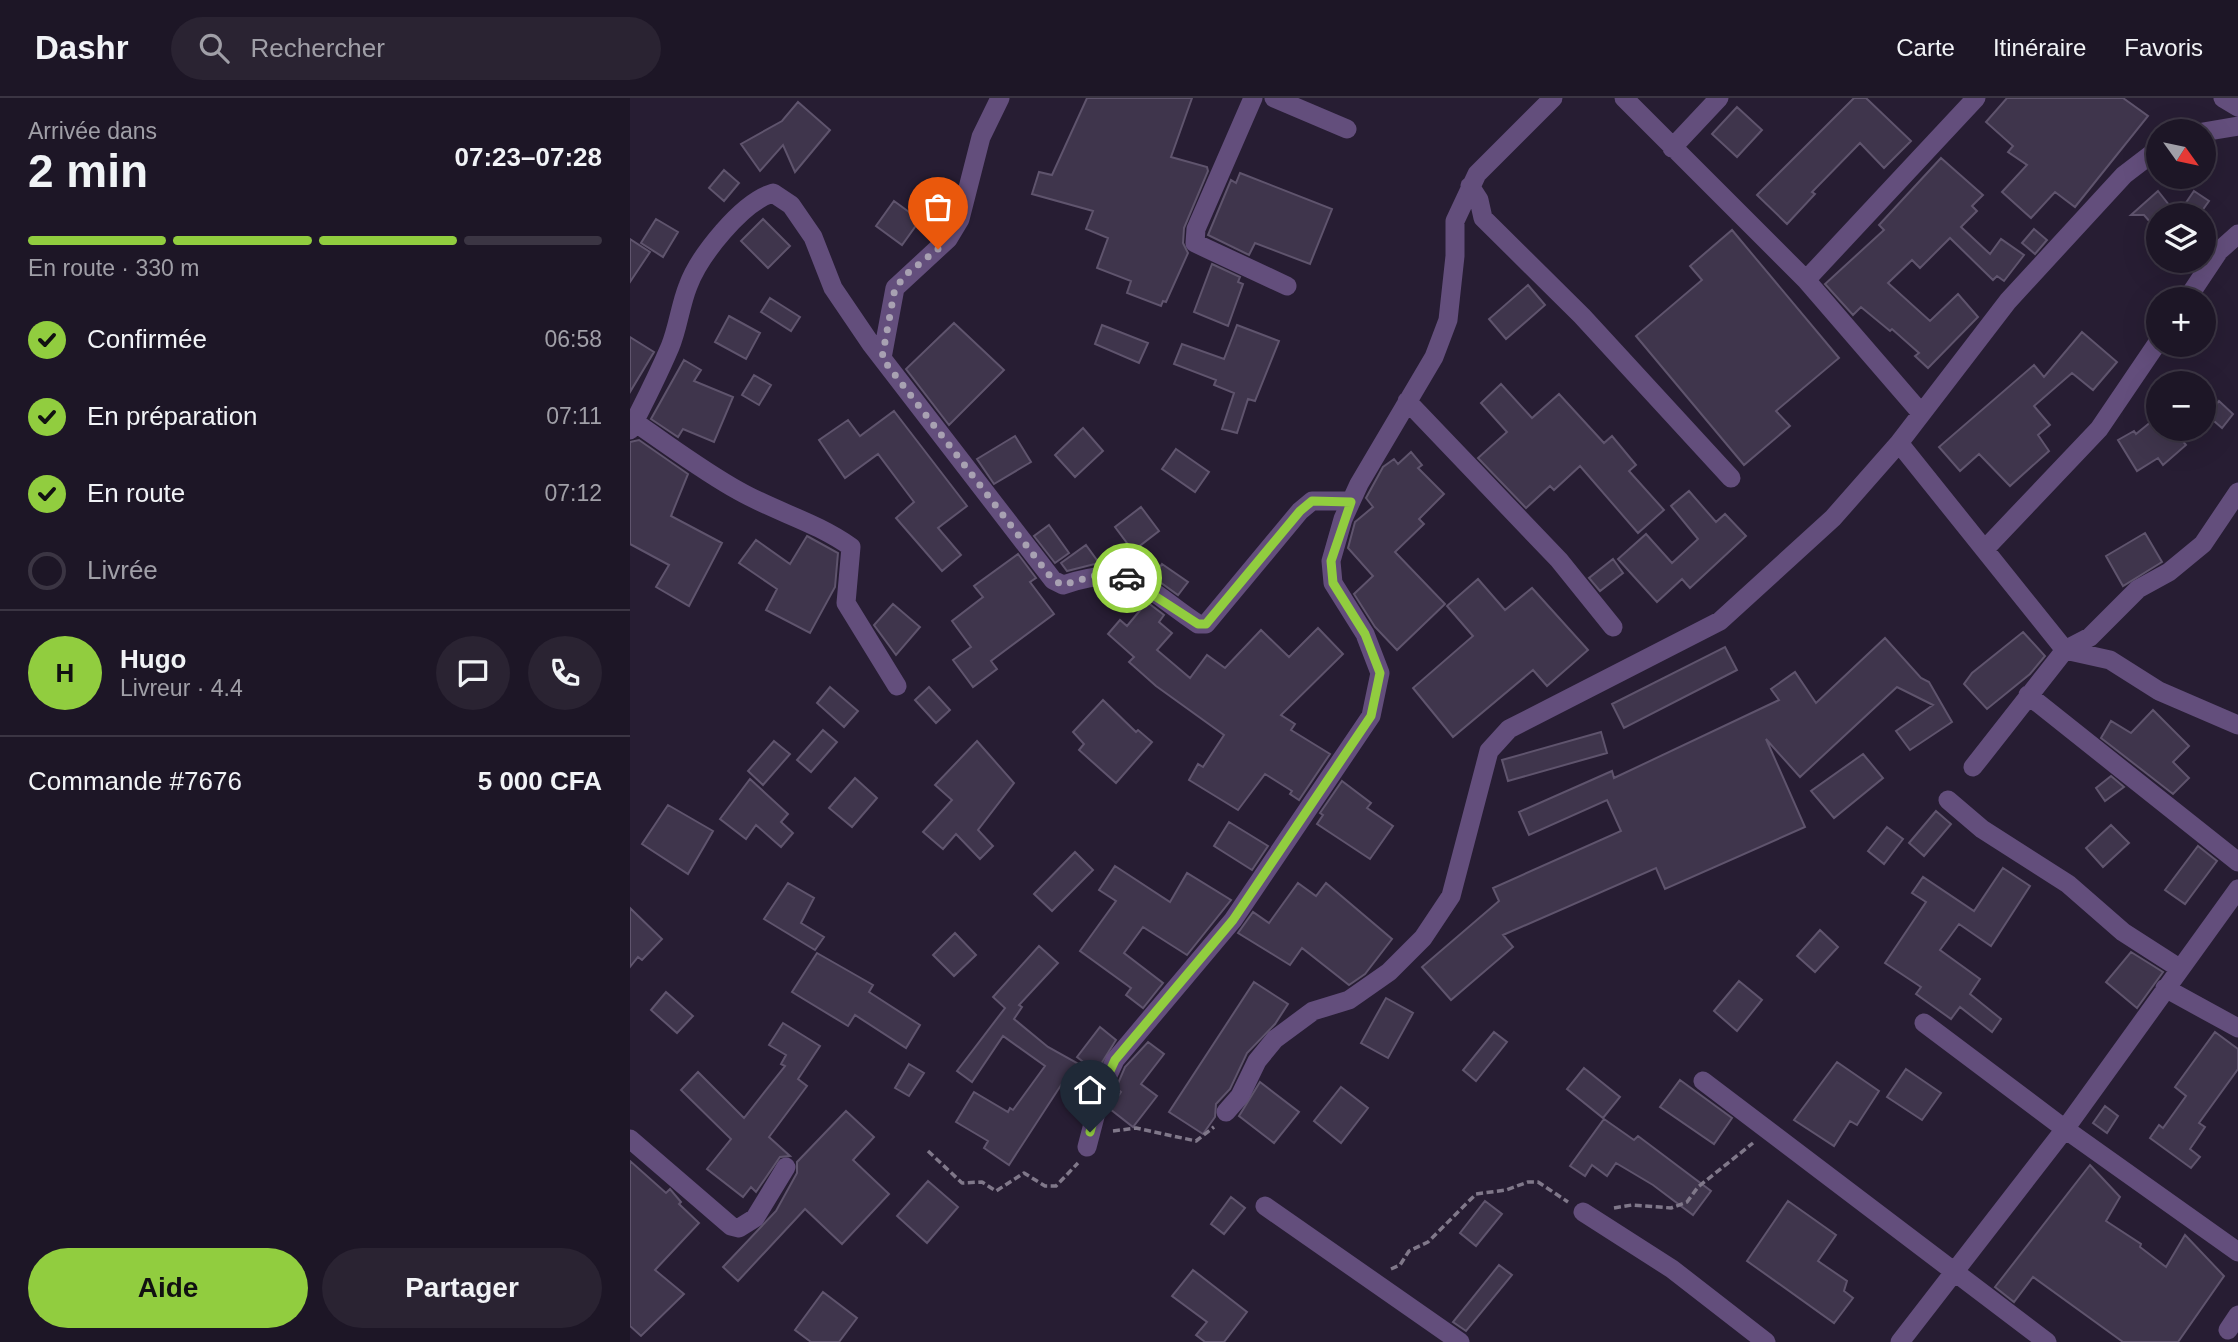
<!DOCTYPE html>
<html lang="fr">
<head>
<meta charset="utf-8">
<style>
  body { margin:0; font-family:Arial,sans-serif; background:#2a2332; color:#f1f3f6; height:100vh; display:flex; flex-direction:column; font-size:26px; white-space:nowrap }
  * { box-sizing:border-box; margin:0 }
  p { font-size:23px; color:#a09fa7 }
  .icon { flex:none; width:38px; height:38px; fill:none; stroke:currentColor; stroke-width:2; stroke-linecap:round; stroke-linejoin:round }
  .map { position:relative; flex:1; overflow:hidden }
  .drawer { display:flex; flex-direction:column; background:#1d1626; width:630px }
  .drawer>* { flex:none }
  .needle { width:46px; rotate:123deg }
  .buttons { position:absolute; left:1516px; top:21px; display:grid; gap:14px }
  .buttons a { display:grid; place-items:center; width:70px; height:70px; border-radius:50%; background:#1d1626; box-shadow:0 7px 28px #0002,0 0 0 2px #3b3543; font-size:35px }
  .pin { position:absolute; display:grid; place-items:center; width:60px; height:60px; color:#fff; margin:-72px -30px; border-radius:50% 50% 50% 0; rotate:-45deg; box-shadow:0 0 7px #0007 }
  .pin .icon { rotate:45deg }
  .courier { position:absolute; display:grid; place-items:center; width:70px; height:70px; margin:-35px; border:5px solid #91cd3f; border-radius:50%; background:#fff; color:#222; box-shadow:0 2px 9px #0007 }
  .summary em { font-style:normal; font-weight:800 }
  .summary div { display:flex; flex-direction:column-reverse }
  .summary { display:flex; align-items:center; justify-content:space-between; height:119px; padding:0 28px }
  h1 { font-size:46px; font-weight:800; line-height:52px }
  .bar { display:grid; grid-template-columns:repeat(4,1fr); gap:10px 7px; align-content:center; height:84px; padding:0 28px }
  .bar i { height:9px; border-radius:5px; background:#3b3543 }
  .bar .on { background:#91cd3f }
  .bar p { grid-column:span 4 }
  .line { display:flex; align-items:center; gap:18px; padding:0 28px; border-top:2px solid #3b3543 }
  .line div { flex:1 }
  .round { display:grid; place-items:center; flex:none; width:74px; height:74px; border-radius:37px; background:#2a2332 }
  ol { padding:0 28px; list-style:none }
  li { display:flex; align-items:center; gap:21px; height:77px }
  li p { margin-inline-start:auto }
  li .icon { padding:7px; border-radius:50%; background:#91cd3f; color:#111; stroke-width:4 }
  li:last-child { color:#a09fa7 }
  li i { width:38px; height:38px; border:4px solid #3b3543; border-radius:50% }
  .action { display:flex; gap:14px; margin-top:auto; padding:14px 28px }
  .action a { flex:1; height:80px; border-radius:42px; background:#91cd3f; color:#111; font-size:28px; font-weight:800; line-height:80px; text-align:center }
  .action a+a { background:#2a2332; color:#f1f3f6 }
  header { display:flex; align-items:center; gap:42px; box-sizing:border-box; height:98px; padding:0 35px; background:#1d1626; border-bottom:2px solid #3b3543 }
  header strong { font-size:33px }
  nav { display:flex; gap:38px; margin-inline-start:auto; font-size:24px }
  .search { width:490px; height:63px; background:#2a2332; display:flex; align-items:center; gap:18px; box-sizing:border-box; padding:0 24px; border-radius:38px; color:#a09fa7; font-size:26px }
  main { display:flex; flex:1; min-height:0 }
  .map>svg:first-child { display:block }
</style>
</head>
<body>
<header>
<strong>Dashr</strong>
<div class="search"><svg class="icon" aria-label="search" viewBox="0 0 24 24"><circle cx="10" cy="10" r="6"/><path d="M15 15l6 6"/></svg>Rechercher</div>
<nav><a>Carte</a><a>Itinéraire</a><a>Favoris</a></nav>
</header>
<main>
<section class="drawer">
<div class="summary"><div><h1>2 min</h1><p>Arrivée dans</p></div><em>07:23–07:28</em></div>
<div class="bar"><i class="on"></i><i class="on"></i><i class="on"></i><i></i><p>En route · 330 m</p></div>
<ol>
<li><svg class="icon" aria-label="check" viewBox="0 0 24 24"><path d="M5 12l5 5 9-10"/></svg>Confirmée<p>06:58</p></li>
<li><svg class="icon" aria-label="check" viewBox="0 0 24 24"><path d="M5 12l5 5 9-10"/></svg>En préparation<p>07:11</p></li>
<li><svg class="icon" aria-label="check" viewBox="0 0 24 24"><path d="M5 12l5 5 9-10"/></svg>En route<p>07:12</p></li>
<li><i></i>Livrée</li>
</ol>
<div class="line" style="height:126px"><b class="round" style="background:#91cd3f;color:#111">H</b><div><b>Hugo</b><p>Livreur · 4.4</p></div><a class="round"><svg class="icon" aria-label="chat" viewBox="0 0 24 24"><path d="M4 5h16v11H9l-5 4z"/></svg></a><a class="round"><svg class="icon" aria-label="phone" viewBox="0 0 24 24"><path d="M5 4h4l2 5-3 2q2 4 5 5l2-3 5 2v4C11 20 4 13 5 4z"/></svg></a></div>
<div class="line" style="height:91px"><div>Commande #7676</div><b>5 000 CFA</b></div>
<div class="action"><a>Aide</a><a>Partager</a></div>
</section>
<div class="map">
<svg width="1608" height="1244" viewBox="0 0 1608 1244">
  <rect width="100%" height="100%" fill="#271d33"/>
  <path fill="#3f354c" stroke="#5f546d" stroke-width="2" d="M457,0h105l-21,59 36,10 1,4 -24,57 -1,15 5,10 -22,49 -3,-1 -2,5 -34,-13 4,-12 -34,-13 11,-30 -22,-9 7,-18 -61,-17 7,-22 13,3z
    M1224,0h12l45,43 -27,27 -24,-25 -48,49 3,2 -28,30 -30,-29z
    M1377,0h116l25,18 -73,91 -20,-15 -24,26 -29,-26 25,-27 -19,-13 5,-6 -27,-24z
    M168,4l32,28 -35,42 -12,-27 -23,26 -19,-27 41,-23z
    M1107,9l25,23 -25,27 -25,-23z
    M1311,60l42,37 -11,11 5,5 -16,16 29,27 11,-15 23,16 -20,26 -7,-5 -4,4 -43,-42 -30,30 -8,-8 -24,23 42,38 28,-27 20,23 -50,51 -13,-12 4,-3 -27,-24 -2,2 -29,-24 -8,8 -28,-31 59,-54 -5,-5z
    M94,72l15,13 -15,18 -15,-13z
    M610,75l92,36 -22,55 -55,-21 -6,12 -41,-20 23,-55 5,3z
    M1528,93l19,24h-19v16l-14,-16h-13z
    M1564,93l15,10 -10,14 -16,-8z
    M264,103l26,19 -18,25 -26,-19z
    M26,121l22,13 -15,25 -22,-14z
    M133,121l27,27 -22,22 -27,-27z
    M1404,131l13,11 -12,14 -13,-11z
    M1102,132l107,128 -63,53 14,15 -46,39 -108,-129 66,-56 -12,-14z
    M0,141l20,13 -20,30z
    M582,166l28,13 -2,5 5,2 -15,42 -34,-14z
    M898,187l17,20 -39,34 -17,-20z
    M140,200l30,19 -9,14 -30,-19z
    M99,218l31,17 -14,26 -31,-17z
    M324,225l50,47 -55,55 -43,-56z
    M472,227l46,18 -9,20 -44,-19z
    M607,227l42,16 -24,60 -7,-2 -11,34 -15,-4 12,-36 -20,-8 2,-5 -42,-16 8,-20 42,15z
    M1452,234l35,30 -24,28 -21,-17 -38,33 16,19 -12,10 11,16 -39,35 -31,-32 -19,17 -21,-24 95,-82 10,12z
    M0,239l24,15 -24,40z
    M54,262l17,10 -7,11 39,16 -19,45 -31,-13 -5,8 -27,-18z
    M124,277l17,10 -12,20 -17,-10z
    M871,286l31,34 27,-24 45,49 8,-7 24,29 -7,6 35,39 -26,23 -58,-67 -26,24 -4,-4 -24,22 -48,-50 29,-26 -26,-29z
    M1589,303l14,13 -11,14 -15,-13z
    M264,313l73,95 -29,22 23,27 -19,16 -46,-53 18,-16 -36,-48 -33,24 -26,-38 29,-20 12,16z
    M1528,318v13h15l13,16 -23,20 -5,-7 -21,13 -19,-31 16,-9 2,3z
    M453,330l20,23 -28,26 -20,-22z
    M385,338l16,26 -37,22 -17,-25z
    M9,342l49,34 -17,42 51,27 -33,63 -33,-19 13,-22 -39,-21v-102z
    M546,351l33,23 -14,20 -33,-23z
    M781,354l11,13 -4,3 26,26 -25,25 5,5 -29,28 50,52 -48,46 -22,-23 -21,-33 19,-18 -25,-28 7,-26 18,-15 -7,-9 17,-31 11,-8 4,5z
    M1059,393l27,31 9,-8 21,22 -56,52 -8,-9 -25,23 -39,-43 28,-25 26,29 26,-24 -27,-33z
    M511,409l18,24 -26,20 -18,-24z
    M419,427l20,28 -14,10 -21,-27z
    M1515,435l17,29 -39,24 -17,-30z
    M177,438l31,17 -3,34 -25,46 -44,-23 11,-21 -38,-26 17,-23 34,24z
    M456,447l13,18 -32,8 -6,-8z
    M388,456l18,24 -6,4 24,32 -63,47 6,8 -24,18 -20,-27 18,-13 -19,-26 31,-24 -9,-11z
    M983,461l10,14 -23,18 -11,-13z
    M532,466l26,18 -10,13 -25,-18z
    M848,481l27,31 27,-22 56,62 -41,36 -14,-16 -80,67 -40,-49 60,-52 -26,-30z
    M517,504l17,13 -5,7 13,11 -15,17 33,28 17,-23 18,13 36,-38 28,27 29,-29 25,26 -62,61 14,9 -4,6 39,24 -31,46 -9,-6 2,-3 -27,-17 -27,36 -49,-30 9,-16 5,3 21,-32 -68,-49 -27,-24 5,-5 -26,-23 12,-14 7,6z
    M263,506l27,23 -24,28 -22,-30z
    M1393,534l22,24 -15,18 -43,35 -23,-25 8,-11z
    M1255,540l36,40 8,4 23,40 -42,28 -14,-19 37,-26 -36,-18 -97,90 -34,-38 39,88 -140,62 -9,-21 -153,67 10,12 -62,53 -29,-33 77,-66 -6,-13 128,-57 -14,-31 -78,35 -10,-23 93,-41 2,7 165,-78 -8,-11 24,-17 21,31z
    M1095,549l12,23 -113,58 -12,-24z
    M200,589l28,24 -14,16 -27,-24z
    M299,589l21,23 -14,13 -21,-23z
    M473,602l33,32 2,-2 14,12 -36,41 -37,-33 5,-6 -11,-12z
    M1523,612l36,36 -16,16 16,16 -16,16 -72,-56 10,-17 20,12z
    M193,632l14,12 -26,30 -14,-12z
    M971,634l6,21 -99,28 -6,-21z
    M144,643l16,13 -27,31 -15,-14z
    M347,643l37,42 -36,47 15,16 -13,13 -24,-25 -13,15 -20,-17 29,-32 -17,-15z
    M1233,656l20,24 -49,40 -23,-27z
    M1481,678l13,11 -19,14 -9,-13z
    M225,680l22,20 -25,29 -23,-19z
    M120,681l38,35 -7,8 12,11 -12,14 -25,-22 -10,14 -26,-20z
    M712,683l29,22 -4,5 26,18 -23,33 -53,-35 6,-9 -3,-2z
    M38,707l45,26 -25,43 -46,-30z
    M1306,713l15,13 -27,32 -15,-13z
    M599,724l39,24 -16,24 -38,-24z
    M1481,727l18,18 -26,24 -17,-19z
    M1257,729l16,12 -19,25 -16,-13z
    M1568,748l19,15 -32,43 -20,-14z
    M445,754l18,18 -41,41 -18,-17z
    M485,768l55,36 17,-29 44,27 -44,55 -44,-28 -19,26 39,30 -20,25 -17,-13 5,-7 -51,-37 36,-50 -17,-11z
    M1373,770l27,18 -39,60 -32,-22 -19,26 40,29 -10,15 31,25 -9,13 -32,-25 -9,12 -35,-25 5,-7 -36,-24 41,-61 -14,-9 11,-16 51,34z
    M158,785l26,15 -13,25 23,14 -9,13 -51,-31z
    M668,785l18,13 10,-13 66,56 -27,35 -16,11 -47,-37 -12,17 -52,-32 15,-21 16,11z
    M0,810l32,31 -20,21 -4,-3 -8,10z
    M1190,832l18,17 -23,25 -18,-16z
    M325,835l21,22 -22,21 -21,-21z
    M409,848l19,17 -39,42 3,2 -8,12 34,28 38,21 -11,17 -10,-6 -56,86 -25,-17 4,-7 -32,-19 18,-30 34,20 2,-4 3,2 32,-44 -42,-30 -31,46 -15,-11 48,-63 -12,-11z
    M1501,854l32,20 -26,36 -31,-26z
    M187,855l56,32 -4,7 51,33 -14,23 -51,-33 -7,11 -56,-34z
    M1109,883l23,19 -25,31 -23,-20z
    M624,884l34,22 -13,20 -28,29 -17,36 -14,15 -1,13 -12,17 -34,-22z
    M36,894l27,24 -16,17 -26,-23z
    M756,900l27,15 -25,45 -27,-15z
    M153,925l37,23 -22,33 9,7 -38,51 21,19 -10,1 -24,35 -5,-5 -8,10 -36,-28 24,-30 -50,-49 17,-18 46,46 41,-52 -4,-2 5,-9 -17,-10z
    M470,929l16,13 -20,32 -19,-15z
    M864,934l13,10 -31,39 -13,-11z
    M1585,934l23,17v20l-39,54 6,4 -15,22 10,8 -9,11 -41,-30 9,-13 4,3 23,-32 -11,-9z
    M518,944l16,12 -23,30 16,12 -24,31 -23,-18 11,-17 -5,-4 9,-21z
    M1207,964l42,29 -22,34 -7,-4 -16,25 -40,-26z
    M279,966l15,9 -15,23 -14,-8z
    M954,970l36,29 -17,21 -36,-29z
    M1276,971l35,24 -19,27 -35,-23z
    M1050,982l52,38 -18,26 -54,-37z
    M630,984l39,30 -25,31 -35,-27z
    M711,989l27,21 -27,35 -27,-22z
    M1475,1008l13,10 -11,17 -14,-10z
    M216,1013l28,26 -21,23 36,34 -47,50 -37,-35 -67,72 -15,-14 53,-56 21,-38v-11z
    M974,1021l30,21 4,-4 73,55 -18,24 -40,-30 -37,-22 -9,13 -15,-11 -7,11 -15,-10z
    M0,1063l36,32 4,-4 11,13 -2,2 20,19 -44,47 29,24 -43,42 -11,-10z
    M1460,1067l30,32 -14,24 35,23 -1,3 26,20 19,-32 39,41 -46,66h-55l-90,-65 -19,25 -19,-15z
    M298,1083l30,26 -31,36 -30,-27z
    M601,1099l14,11 -21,26 -13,-10z
    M855,1103l17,13 -26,32 -16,-13z
    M1158,1103l48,34 -18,26 29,20 -3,10 9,7 -19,25 -87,-62z
    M869,1167l13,10 -46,56 -13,-9z
    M563,1172l54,42 -23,30h-19l-9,-7 11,-13 -35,-26z
    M193,1194l34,26 -18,24h-28l-16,-12z"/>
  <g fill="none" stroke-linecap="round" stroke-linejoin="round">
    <path stroke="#80788a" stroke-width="3.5" stroke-dasharray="7 3.5" stroke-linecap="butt" d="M483,1033l23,-3 60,13 18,-14
      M298,1053l34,32 20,-1 14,9 28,-18 21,13h11l22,-23
      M984,1110l18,-3 39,3 16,-6 11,-15 55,-44
      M761,1171l9,-4 9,-14 19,-9 48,-48 30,-4 22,-8h10l30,20"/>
    <path stroke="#634e7c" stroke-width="19" d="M623,0l-57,131 -1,14 92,43
      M644,0l73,31
      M994,0l182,182 115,133
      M1593,0l15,9
      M1573,34l35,-6
      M1042,50l47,-50
      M840,88l9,14 4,18 99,98 149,162
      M1176,182l170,-182
      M1557,201l32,-48 19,-17
      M252,260l13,-70 53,-49 12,-20 21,-82 19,-39
      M777,303l152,159 54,67
      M0,321c36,24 71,51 109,72 37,21 77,31 112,56l-5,56 51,83
      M0,332c14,-27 28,-55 40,-83 8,-19 10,-41 18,-61 11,-30 54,-84 85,-93l18,12 22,32 20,51 38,56 182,236 10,5c71,-24 79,2 135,39h8l94,-113 12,-10h39
      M1269,345l166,207 -92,117
      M1355,451l114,-120 59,-87
      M1435,552l25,-13 48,-48 31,-17 34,-28 35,-52
      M1435,552l45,10 49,31 79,34
      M1398,597l210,167
      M1318,702l34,29 86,55 55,48 56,36
      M1535,890l73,40
      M1294,925l141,106 173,123
      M1073,983l344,261
      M596,1014l14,-16 17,-35 18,-22 38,-28 36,-11 40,-28 34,-34 28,-42 38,-145 20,-22 211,-108 113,-103 66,-75 109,-142 116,-126 34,-26
      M0,1041l101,87 8,2 16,-10 31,-51
      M457,1049l16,-61 12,-26 118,-140 138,-204 9,-43 -15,-39 -32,-51 -2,-22 12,-42 16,-35 75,-127 14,-37 7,-64v-35l22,-47 76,-76
      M635,1108l195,136
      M953,1114l89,57 94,73
      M1598,1232l10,-15
      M1270,1244l165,-213 173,-240"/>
  </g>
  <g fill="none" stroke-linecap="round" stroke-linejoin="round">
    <path stroke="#a8a1b2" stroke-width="7" stroke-dasharray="0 12.6" d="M308,151l-30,24 -13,15 -13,70 171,222 10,5 37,-11 27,4"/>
    <path stroke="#91cd3f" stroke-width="9" d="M460,1034l13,-46 12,-26 118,-140 138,-204 9,-43 -15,-39 -32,-51 -2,-22 20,-59 -39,-1 -12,10 -94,113h-8l-71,-46"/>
  </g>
</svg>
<div class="buttons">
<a><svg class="needle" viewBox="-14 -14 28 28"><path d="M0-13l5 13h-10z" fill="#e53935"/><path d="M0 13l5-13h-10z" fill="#a09fa7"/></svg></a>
<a><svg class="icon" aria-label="layers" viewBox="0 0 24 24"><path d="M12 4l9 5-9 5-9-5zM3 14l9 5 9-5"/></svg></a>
<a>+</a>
<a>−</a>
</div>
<div class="pin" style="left:308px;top:151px;background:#ea580c"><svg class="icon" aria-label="bag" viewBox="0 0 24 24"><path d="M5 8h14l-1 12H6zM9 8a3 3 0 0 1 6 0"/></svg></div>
<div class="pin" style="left:460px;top:1034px;background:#1f2937"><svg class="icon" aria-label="home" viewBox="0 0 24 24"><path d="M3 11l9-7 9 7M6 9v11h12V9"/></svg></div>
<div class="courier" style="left:497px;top:480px"><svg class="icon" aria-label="car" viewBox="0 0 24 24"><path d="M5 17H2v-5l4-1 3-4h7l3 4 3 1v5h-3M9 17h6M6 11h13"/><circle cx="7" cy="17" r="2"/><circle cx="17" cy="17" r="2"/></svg></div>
</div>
</main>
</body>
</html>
